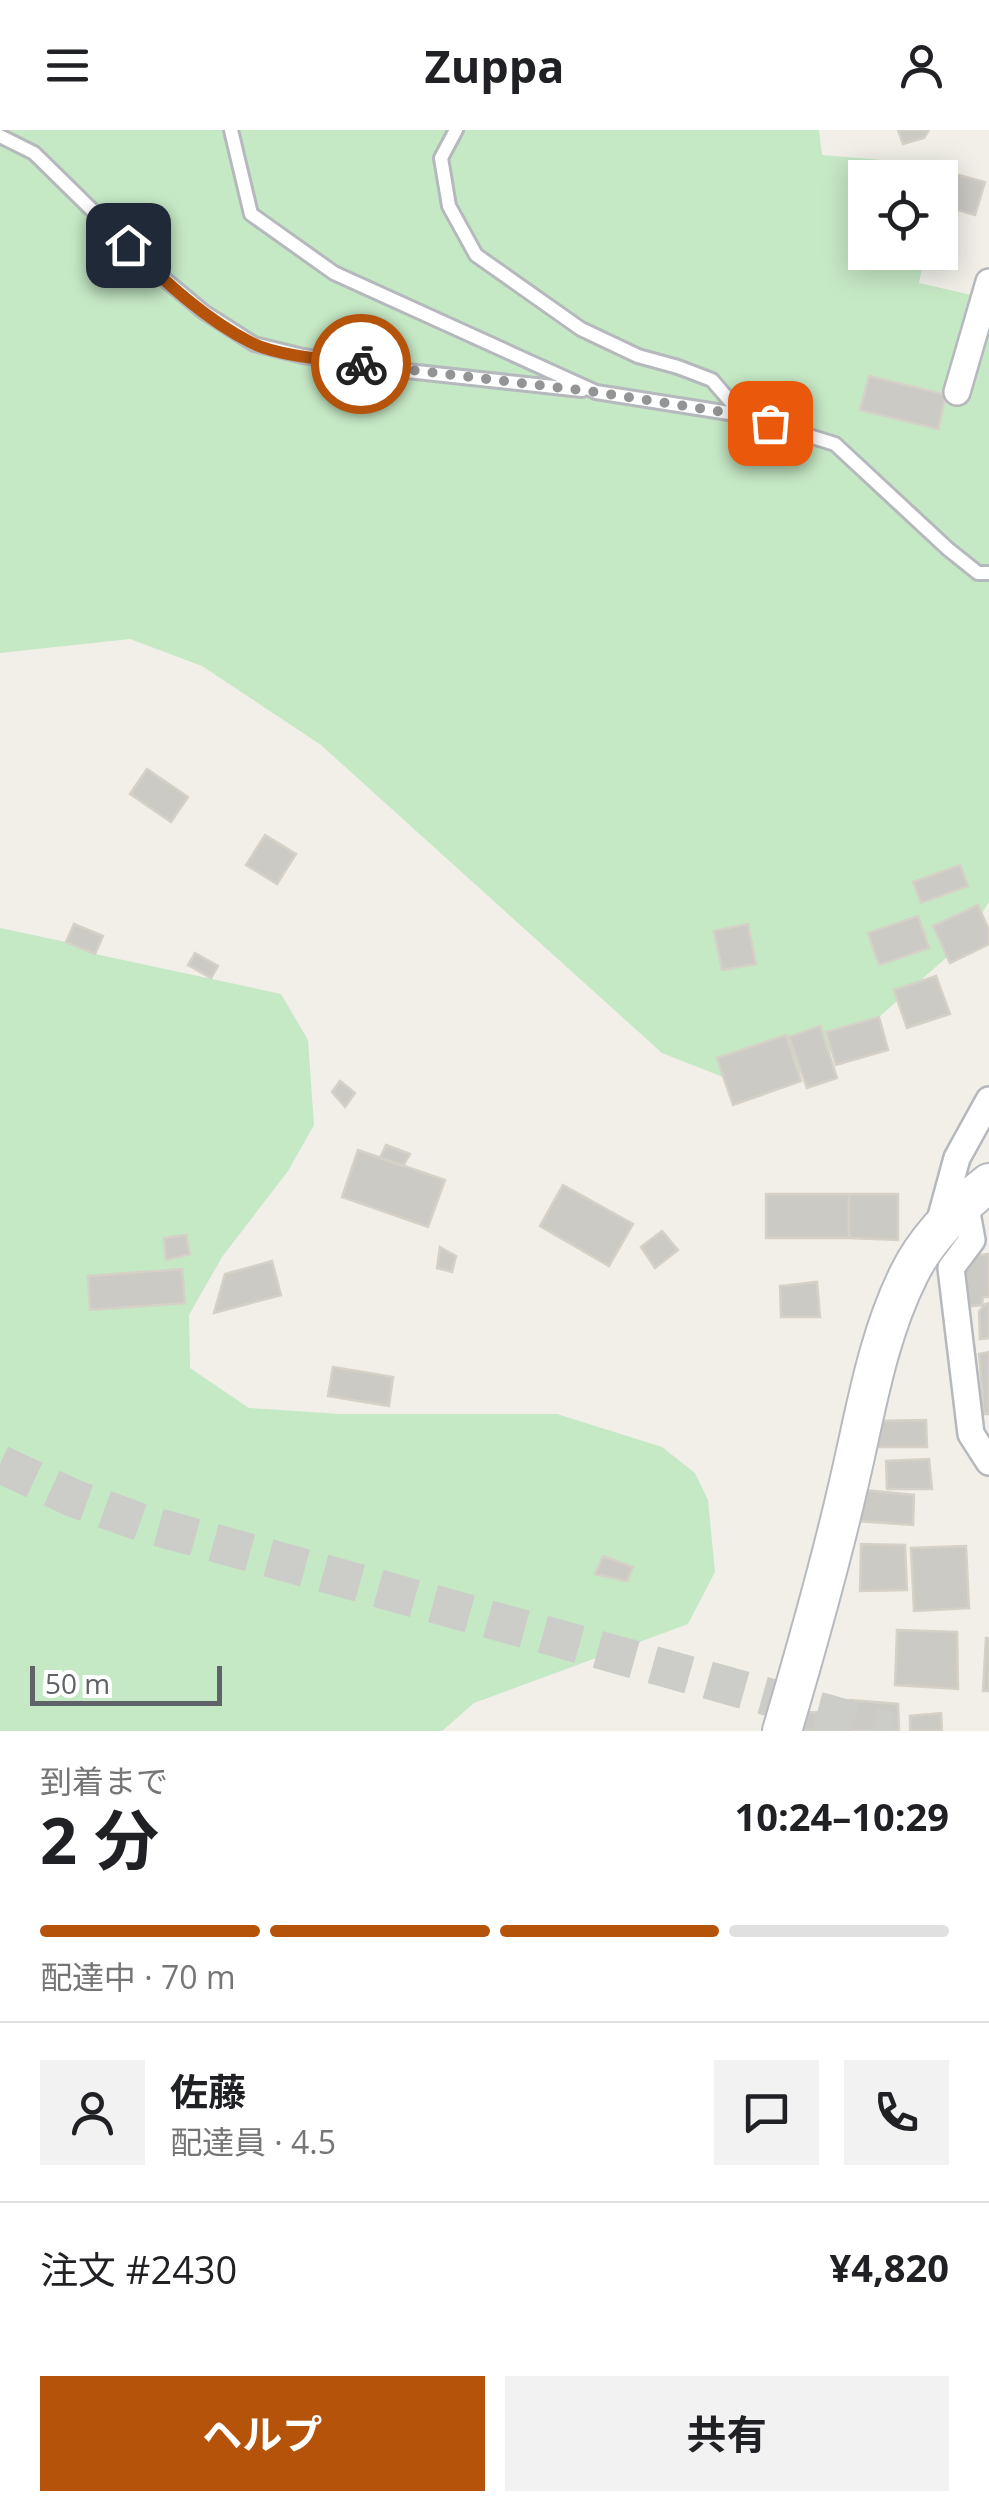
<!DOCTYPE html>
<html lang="ja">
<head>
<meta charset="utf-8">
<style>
  body { margin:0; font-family:"Open Sans","Noto Sans JP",sans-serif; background:#f2f2f2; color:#202124; height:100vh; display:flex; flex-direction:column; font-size:38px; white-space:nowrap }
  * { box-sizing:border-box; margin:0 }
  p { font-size:32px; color:#757577 }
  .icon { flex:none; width:55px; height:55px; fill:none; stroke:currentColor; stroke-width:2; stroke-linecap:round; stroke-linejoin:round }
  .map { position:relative; height:1601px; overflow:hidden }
  .side { display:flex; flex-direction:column; background:#fff; flex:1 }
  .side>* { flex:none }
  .fabs { position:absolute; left:848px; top:30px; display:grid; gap:20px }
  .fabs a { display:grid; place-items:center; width:110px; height:110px; border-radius:0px; background:#fff; box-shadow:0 5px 25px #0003; font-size:50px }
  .scale { position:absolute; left:30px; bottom:25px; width:192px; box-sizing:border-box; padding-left:10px; border:5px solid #5f6368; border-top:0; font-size:28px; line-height:35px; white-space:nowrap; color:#5f6368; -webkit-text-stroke:8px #fff; paint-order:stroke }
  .pin { position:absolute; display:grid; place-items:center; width:85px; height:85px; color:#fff; margin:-42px; border-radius:20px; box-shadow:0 5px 15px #0006 }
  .courier { position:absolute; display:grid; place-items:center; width:100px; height:100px; margin:-50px; border:8px solid #b45309; border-radius:50%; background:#fff; color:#222; box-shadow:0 2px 12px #0007 }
  .overview em { font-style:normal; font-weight:700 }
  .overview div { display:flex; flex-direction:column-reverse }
  .overview { display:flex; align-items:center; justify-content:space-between; height:170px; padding:0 40px }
  h1 { font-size:65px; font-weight:700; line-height:75px }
  .bar { display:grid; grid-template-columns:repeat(4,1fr); gap:15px 10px; align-content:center; height:120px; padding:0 40px }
  .bar i { height:12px; border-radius:8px; background:#e0e0e0 }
  .bar .on { background:#b45309 }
  .bar p { grid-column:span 4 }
  .line { display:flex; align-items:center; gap:25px; padding:0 40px; border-top:2px solid #e0e0e0 }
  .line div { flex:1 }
  .round { display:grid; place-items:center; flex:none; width:105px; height:105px; border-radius:0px; background:#f2f2f2 }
  .action { display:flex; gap:20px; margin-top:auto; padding:20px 40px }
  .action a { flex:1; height:115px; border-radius:0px; background:#b45309; color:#fff; font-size:40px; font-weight:700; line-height:115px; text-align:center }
  .action a+a { background:#f2f2f2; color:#202124 }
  header { display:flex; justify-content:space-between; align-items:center; height:130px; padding:0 40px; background:#fff; font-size:45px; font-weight:700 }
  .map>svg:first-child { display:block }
</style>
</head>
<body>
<header><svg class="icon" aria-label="menu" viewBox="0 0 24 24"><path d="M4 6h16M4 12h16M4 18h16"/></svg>Zuppa<svg class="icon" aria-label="person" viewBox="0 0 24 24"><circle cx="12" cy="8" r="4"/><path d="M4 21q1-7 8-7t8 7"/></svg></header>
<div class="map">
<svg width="989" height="1601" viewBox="0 0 989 1601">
  <rect width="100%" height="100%" fill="#f1efe8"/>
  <path fill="#c5e8c5" d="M0,0h819l3,25 121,10 -3,15v-2h-75v74l60,1 -6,30 70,16v603l-25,40 -85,75 -79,56 -72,6 -66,-26 -341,-308 -119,-79 -72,-27 -130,14z
    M0,798l66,14 29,12 186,40 27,46 6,85 -26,46 -66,86 -33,58 1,53 59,40 91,6h217l105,33 33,26 13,27 7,72 -27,52 -214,79 -32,28h-442z"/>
  <path fill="#cccac5" stroke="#d6d1c6" stroke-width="2.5" d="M898,0h31l-5,8 -21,6z
    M948,42l37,10 -10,33 -35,-10z
    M869,246l77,19 -8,34 -78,-19z
    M147,639l41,28 -17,25 -41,-28z
    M265,705l31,19 -19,30 -31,-19z
    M960,735l8,21 -47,17 -8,-21z
    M978,775l11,25v14l-39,19 -17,-37z
    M918,786l11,32 -50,17 -11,-32z
    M74,794l29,12 -8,18 -29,-12z
    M748,794l8,40 -34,6 -8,-39z
    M195,823l23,13 -7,12 -23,-13z
    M936,846l14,38 -43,14 -13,-38z
    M879,887l9,33 -52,15 -10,-33z
    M820,896l17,52 -30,10 -18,-51z
    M786,905l15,46 -68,24 -16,-47z
    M340,951l15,12 -10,14 -13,-15z
    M386,1015l24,9 -7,12 -23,-8z
    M358,1020l87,30 -17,47 -86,-30z
    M563,1055l70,39 -24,42 -69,-40z
    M766,1064h83v44h-83z
    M849,1064h49v46l-49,-2z
    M662,1101l16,19 -23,18 -14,-21z
    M186,1105l4,19 -24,6 -2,-22z
    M440,1117l16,9 -4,16 -15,-4z
    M989,1124v43h-6l-1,8 -20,2 2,-50z
    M272,1131l9,34 -67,18 11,-39z
    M182,1139l3,34 -95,7 -2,-34z
    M817,1152l3,35h-39l-1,-31z
    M989,1173v35l-9,1 -1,-27 6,-8z
    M989,1222v62h-5l-5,-60z
    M333,1237l60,10 -4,29 -61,-10z
    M926,1290l1,27h-52l1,-26z
    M929,1329l3,30h-45l-1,-28z
    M864,1360l50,5 -1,30 -55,-4z
    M861,1414l44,1 2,45 -47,1z
    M966,1416l3,62 -55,3 -3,-63z
    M603,1426l30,11 -6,14 -32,-7z
    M897,1500l60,2 1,57 -63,-4z
    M986,1508h3v53h-6z
    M850,1570l48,4 1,27h-51z
    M799,1582l43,1v18h-41z
    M941,1583l1,18h-32v-15z"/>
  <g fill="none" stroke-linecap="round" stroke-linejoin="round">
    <path stroke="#ccccc8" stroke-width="38" stroke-dasharray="38 19" stroke-linecap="butt" d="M0,1334l73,34 70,25 748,208"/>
    <defs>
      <path id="lane" d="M231,0l20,84 83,59 262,119 146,23 93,29 113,105 30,24h11
        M456,0l-15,28 8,48 27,49 105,74 57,27 40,11 34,13 30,35
        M0,6l34,17 116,114 54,45 50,32 49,12 95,14 184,20"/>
      <path id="street" d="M957,262l32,-110
        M965,1072l7,38 -21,28 20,166 18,28
        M939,1094l18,-66 32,-58"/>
      <path id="secondary" d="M782,1601c24,-81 47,-162 66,-244 17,-71 28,-147 61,-213 18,-37 48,-66 80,-91"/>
    </defs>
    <use href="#lane" stroke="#b5b8bc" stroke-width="18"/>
    <use href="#street" stroke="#b5b8bc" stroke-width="30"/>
    <use href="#secondary" stroke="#b6babf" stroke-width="42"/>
    <use href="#lane" stroke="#fff" stroke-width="12"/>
    <use href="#street" stroke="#fff" stroke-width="25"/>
    <use href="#secondary" stroke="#fff" stroke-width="38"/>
  </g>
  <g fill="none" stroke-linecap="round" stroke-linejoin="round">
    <path stroke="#929495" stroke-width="10" stroke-dasharray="0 18" d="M361,234l235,28 146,23 28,8"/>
    <path stroke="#b45309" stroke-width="12" d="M128,115c36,36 78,75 124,98 26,13 79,17 109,21"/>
  </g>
</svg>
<div class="fabs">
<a><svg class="icon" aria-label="locate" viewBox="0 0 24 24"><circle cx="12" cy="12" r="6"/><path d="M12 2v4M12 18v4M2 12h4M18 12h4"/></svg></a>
</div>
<div class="scale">50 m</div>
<div class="pin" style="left:770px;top:293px;background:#ea580c"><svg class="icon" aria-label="bag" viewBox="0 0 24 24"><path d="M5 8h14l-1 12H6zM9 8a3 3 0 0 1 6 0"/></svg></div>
<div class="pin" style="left:128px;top:115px;background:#1f2937"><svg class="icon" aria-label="home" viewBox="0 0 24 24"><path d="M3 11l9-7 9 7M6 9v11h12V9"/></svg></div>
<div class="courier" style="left:361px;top:234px"><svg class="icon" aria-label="bike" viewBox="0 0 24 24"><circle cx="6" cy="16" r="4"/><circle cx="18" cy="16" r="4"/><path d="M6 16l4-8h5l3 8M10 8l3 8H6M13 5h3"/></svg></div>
</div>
<section class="side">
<div class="overview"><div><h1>2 分</h1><p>到着まで</p></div><em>10:24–10:29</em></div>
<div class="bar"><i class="on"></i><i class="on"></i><i class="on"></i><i></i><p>配達中 · 70 m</p></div>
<div class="line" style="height:180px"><a class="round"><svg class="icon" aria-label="person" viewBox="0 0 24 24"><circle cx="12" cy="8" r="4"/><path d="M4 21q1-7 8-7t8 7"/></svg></a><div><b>佐藤</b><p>配達員 · 4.5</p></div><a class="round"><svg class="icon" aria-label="chat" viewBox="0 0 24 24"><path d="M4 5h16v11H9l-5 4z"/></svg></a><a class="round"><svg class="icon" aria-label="phone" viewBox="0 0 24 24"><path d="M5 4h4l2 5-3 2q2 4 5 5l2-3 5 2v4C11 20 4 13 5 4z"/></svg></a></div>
<div class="line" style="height:130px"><div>注文 #2430</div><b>¥4,820</b></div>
<div class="action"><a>ヘルプ</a><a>共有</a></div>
</section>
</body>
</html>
